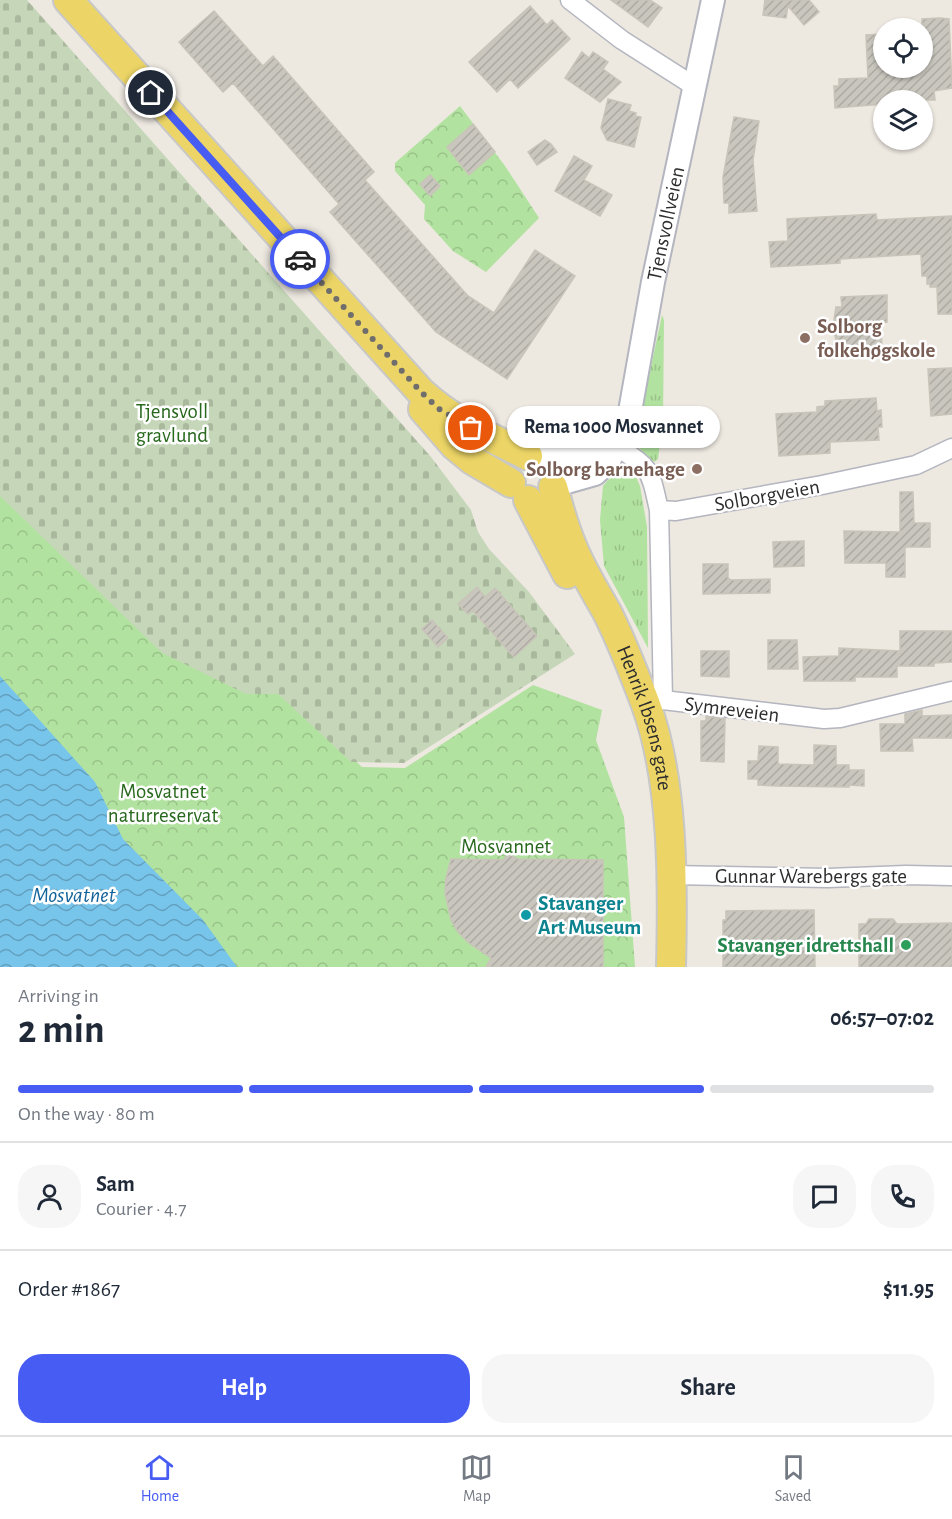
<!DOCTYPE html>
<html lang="en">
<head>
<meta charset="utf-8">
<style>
  body { margin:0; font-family:"Alegreya Sans",sans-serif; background:#f6f6f7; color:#1f2937; height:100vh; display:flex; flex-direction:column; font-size:22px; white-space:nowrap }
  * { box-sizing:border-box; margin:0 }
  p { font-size:20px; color:#747a83 }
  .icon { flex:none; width:33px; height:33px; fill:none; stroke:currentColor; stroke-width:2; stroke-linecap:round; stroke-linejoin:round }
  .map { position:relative; height:967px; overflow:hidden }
  .details { display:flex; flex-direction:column; background:#fff; flex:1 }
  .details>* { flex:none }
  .tools { position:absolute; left:873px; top:18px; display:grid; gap:12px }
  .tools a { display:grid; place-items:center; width:60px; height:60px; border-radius:50%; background:#fff; box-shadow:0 2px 4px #0004; font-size:30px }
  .pin { position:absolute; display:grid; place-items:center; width:51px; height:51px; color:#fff; margin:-26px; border:3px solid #fff; border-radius:50%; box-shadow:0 2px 6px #0007 }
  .courier { position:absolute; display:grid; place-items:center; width:60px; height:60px; margin:-30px; border:4px solid #475cf3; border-radius:50%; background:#fff; color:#222; box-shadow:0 2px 8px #0007 }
  .bubble { position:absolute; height:42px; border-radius:21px; background:#fff; box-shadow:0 2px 4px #0004; font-size:20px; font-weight:700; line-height:42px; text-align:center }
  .overview em { font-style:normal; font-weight:700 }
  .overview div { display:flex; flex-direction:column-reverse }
  .overview { display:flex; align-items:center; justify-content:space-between; height:102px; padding:0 18px }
  h1 { font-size:39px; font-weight:700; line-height:45px }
  .bar { display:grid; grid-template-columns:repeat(4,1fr); gap:9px 6px; align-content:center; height:72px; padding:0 18px }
  .bar i { height:8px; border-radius:4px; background:#e0e1e3 }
  .bar .current { background:#475cf3 }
  .bar p { grid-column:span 4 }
  .line { display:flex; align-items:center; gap:15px; padding:0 18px; border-top:2px solid #e0e1e3 }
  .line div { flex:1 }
  .round { display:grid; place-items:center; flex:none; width:63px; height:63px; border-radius:24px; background:#f6f6f7 }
  .primary-button { display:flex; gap:12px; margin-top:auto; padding:12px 18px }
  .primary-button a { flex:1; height:69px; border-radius:24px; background:#475cf3; color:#fff; font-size:24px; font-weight:700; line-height:69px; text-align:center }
  .primary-button a+a { background:#f6f6f7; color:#1f2937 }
  .tabs { display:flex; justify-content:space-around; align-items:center; height:84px; border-top:2px solid #e0e1e3; background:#fff; font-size:16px; color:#747a83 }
  .tabs a { display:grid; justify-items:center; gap:3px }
  .tabs .current { color:#475cf3 }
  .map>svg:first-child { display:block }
</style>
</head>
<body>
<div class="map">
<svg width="952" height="967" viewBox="0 0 952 967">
  <defs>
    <pattern id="grass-tufts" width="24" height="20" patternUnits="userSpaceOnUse" patternTransform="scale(1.5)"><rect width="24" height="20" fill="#b1e29f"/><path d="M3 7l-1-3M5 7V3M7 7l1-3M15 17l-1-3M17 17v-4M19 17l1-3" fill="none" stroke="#99c289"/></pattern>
    <pattern id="forest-crowns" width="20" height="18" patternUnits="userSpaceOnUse" patternTransform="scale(1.5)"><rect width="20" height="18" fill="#b1e29f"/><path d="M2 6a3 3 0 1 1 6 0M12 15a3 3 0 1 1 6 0" fill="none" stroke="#99c289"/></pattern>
    <pattern id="cemetery-stones" width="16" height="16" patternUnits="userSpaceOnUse" patternTransform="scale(1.5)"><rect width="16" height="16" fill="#c5d7b8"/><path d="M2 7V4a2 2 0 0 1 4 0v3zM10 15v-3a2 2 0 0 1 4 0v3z" fill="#aab99e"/></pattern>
    <pattern id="water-waves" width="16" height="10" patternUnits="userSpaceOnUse" patternTransform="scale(1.5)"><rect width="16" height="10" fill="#78c5eb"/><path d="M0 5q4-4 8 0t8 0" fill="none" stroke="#63a0bf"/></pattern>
    <pattern id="building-hatch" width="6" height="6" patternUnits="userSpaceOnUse" patternTransform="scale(1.5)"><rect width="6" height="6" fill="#c9c6be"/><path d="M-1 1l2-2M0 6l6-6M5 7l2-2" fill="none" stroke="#adaaa4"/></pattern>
  </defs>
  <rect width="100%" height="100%" fill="#ede8e0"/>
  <path fill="url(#grass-tufts)" d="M662,315l2,5 -1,100 -5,39 -4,3 -17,-16 1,-19z
    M627,470l9,7 4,9 7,41 1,121 -44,-82 -4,-46 3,-34 5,-6z"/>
  <path fill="url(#forest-crowns)" d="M460,106l45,60 34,52 -53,54 -33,-21 -29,-32 1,-14 -30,-34v-8z
    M0,424l147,136 215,207 43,1 128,-83 69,25 -6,30 28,77 11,150h-635z"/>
  <path fill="url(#cemetery-stones)" d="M0,0h27l404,457 40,53 7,22 11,17 40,43 46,62 -171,109 -53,-1 -73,-68h-32l-84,-41 -162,-157z"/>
  <path fill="url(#water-waves)" d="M0,676l95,106 28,57 80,81 34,47h-237z"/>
  <path fill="url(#building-hatch)" stroke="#c9c4b9" stroke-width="1.5" d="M611,0h39l12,8 -14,19z
    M765,0h44l10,12 -15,13 -16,-19 -2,12 -23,-3z
    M530,6l17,19 5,-5 18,19 -52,49 -8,-9 -13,13 -28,-30z
    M214,11l49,55 10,-10 101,116 -9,8 103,116 26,17 41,-63 40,26 -68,103 -71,-47 -106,-120 9,-8 -106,-121 -10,9 -44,-50z
    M940,18l9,1 3,69 -18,3 1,9h-51v4l-49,4 -1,-22h5v-7l29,-1 -2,-43 18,-1v34h38v-49z
    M582,52l7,6 4,-6 15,10 -5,7 18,13 -21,20 -35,-24z
    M608,99l23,6 -2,6 7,2 -1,3 6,1 -7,30 -27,-7 -6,-12z
    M734,117l25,4 -6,39 4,51 -28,2v-10h-5l-1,-26z
    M473,124l22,28 -26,23 -22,-28z
    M545,140l6,4 6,8 -20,13 -9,-13z
    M574,156l18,10 -8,14 28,15 -12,21 -45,-25z
    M430,175l10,11 -10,10 -10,-12z
    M876,214l1,6 75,-4v98h-14l-1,-27h-7v-3h-3v-8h-5l-1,-22 -81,5v4l-69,4 -2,-25 19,-1 -1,-22z
    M887,295v27l-6,1 1,27 -39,1 -1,-11h-6l-3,-14 3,-19h6l-1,-10z
    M952,368v46l-21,2 -3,-47z
    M876,398l1,13 4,-1 1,17h-4l1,13 -49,2v11l-51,3 -3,-42 41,-2v-5l8,-1v-5z
    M900,492h13l1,31h16v24h-25v30h-19v-14h-41l-1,-32 56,1z
    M804,541v25l-30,1 -1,-25z
    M703,564h25v14l3,2 39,-1v14l-67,1z
    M477,587l8,10 10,-9 42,48 -23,21 -42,-47 -4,4 -10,-10z
    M432,620l16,18 -10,9 -16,-18z
    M900,631h52v31l-18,1v3h-37v11h-42v4h-51l-1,-24 36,-1v-8l61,3z
    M768,640h29l1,29h-30z
    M701,651h28v26l-28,-1z
    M922,710v6l30,-1v23h-40l1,13h-32l-1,-27h25v-10z
    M706,716l19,3 -1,43 -23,-1v-40h5z
    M814,745l22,1v19h13v5h15v16l-15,-1v2l-72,-1 -19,-1v-6h-10v-18h10l1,-15 19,1v17l36,1z
    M508,854l10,5 85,1v107h-117l5,-9 -22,-15 -11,-11 -7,-12 -6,-27 1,-15 5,-19 52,1z
    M814,910l1,57h-92v-47h3v-9z
    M869,919h24l4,5 55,-1v44h-93v-43h7z"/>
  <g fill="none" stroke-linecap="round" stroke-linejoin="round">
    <defs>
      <path id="minor" d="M570,0l52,40 72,46
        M615,446c36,21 35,24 44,64l17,1 146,-26 94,-20 36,-17
        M659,510l4,190 161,19 16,-1 112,-27
        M671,875l157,3 78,-3 46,1"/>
      <g id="tertiary">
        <path d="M543,458l49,-2 23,-10"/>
        <path id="s1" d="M553,486l42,-12 14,-13 20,-44 24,-135 60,-282"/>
      </g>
      <g id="primary">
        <path d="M68,0l353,392c31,29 69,45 107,64"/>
        <path d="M423,409l32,37 17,14 39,23"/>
        <path id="s2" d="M553,487c6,20 11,41 20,61 9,22 22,43 34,64 15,30 27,61 39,93 28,76 27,181 25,262"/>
        <path d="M528,500l39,74"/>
      </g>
    </defs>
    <use href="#minor" stroke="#b3b5bf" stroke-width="21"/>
    <use href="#tertiary" stroke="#b3b5bf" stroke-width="26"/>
    <use href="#primary" stroke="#c8c8c8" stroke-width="32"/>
    <use href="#minor" stroke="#fff" stroke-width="18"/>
    <use href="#tertiary" stroke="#fff" stroke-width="22"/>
    <use href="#primary" stroke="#ecd566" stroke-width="28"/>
  </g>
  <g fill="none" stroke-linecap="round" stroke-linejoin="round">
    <path stroke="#706e6c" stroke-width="6" stroke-dasharray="0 10.8" d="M300,259l121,133 18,17 32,19"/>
    <path stroke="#475cf3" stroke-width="8" d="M151,93l149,166"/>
  </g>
  <g fill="#8d6e63" stroke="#fff" stroke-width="2">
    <circle cx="805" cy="338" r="6"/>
    <circle cx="697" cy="469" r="6"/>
  </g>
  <circle fill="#0f9aa8" stroke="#fff" stroke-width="2" cx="526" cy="915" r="6"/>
  <circle fill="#2e9e5b" stroke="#fff" stroke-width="2" cx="906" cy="945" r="6"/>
  <g text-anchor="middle" stroke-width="5" stroke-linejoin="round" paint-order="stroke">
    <g font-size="21" fill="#2d2d2d" stroke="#fff">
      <text dy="7" stroke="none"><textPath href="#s1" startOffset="308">Tjensvollveien</textPath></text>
      <text transform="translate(767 495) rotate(-10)" y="7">Solborgveien</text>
      <text transform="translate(732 709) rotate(7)" y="7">Symreveien</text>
      <text dy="7" stroke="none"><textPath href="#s2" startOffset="250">Henrik Ibsens gate</textPath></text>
      <text x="811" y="883">Gunnar Warebergs gate</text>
    </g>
    <g font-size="21" font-weight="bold" fill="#785e54" stroke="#fff" text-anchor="start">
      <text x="817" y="333">Solborg<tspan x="817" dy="24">folkehøgskole</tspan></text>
      <text x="685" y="476" text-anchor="end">Solborg barnehage</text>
    </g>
    <g font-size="21" fill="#28691e" stroke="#fff">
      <text x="172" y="418">Tjensvoll<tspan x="172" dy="24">gravlund</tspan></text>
      <text x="163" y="798">Mosvatnet<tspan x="163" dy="24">naturreservat</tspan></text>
      <text x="506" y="853">Mosvannet</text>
    </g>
    <g font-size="21" font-weight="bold" fill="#0d838f" stroke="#fff" text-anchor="start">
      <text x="538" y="910">Stavanger<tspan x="538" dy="24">Art Museum</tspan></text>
    </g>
    <g font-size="21" font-weight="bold" fill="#27864d" stroke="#fff" text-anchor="end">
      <text x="894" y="952">Stavanger idrettshall</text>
    </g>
    <g font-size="22" font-style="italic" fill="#13639b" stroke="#fff">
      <text x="74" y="902">Mosvatnet</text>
    </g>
  </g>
</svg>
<div class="tools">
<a><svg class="icon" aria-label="locate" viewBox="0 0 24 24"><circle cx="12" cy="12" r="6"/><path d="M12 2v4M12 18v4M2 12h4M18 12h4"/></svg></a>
<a><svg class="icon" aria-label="layers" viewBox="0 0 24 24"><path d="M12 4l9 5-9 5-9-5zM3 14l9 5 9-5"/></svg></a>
</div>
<div class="pin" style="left:471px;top:428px;background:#ea580c"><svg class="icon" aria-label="bag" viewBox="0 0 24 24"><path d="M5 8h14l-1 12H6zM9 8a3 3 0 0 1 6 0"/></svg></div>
<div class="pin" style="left:151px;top:93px;background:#1f2937"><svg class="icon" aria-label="home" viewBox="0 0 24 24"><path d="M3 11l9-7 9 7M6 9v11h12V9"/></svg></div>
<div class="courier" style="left:300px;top:259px"><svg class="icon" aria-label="car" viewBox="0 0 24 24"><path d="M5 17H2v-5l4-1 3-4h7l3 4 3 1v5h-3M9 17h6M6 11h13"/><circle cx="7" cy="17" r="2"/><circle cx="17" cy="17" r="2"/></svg></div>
<div class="bubble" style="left:507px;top:406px;width:213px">Rema 1000 Mosvannet</div>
</div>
<section class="details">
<div class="overview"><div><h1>2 min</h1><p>Arriving in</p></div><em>06:57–07:02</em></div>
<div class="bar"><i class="current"></i><i class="current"></i><i class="current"></i><i></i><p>On the way · 80 m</p></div>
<div class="line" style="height:108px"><a class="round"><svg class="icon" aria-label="person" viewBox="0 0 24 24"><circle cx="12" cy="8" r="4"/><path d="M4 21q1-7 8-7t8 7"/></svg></a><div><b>Sam</b><p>Courier · 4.7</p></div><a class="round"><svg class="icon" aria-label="chat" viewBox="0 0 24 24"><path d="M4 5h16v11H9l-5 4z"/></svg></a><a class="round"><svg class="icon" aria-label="phone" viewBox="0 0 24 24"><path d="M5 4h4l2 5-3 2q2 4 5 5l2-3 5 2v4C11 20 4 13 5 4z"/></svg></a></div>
<div class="line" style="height:78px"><div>Order #1867</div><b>$11.95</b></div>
<div class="primary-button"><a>Help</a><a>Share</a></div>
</section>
<nav class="tabs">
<a class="current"><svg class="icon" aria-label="home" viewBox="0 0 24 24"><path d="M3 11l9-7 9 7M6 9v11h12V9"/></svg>Home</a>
<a><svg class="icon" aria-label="map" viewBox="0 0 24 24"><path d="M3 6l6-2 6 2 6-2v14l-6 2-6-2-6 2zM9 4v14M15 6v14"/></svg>Map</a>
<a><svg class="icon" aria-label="saved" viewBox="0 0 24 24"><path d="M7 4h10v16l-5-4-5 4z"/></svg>Saved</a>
</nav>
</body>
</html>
